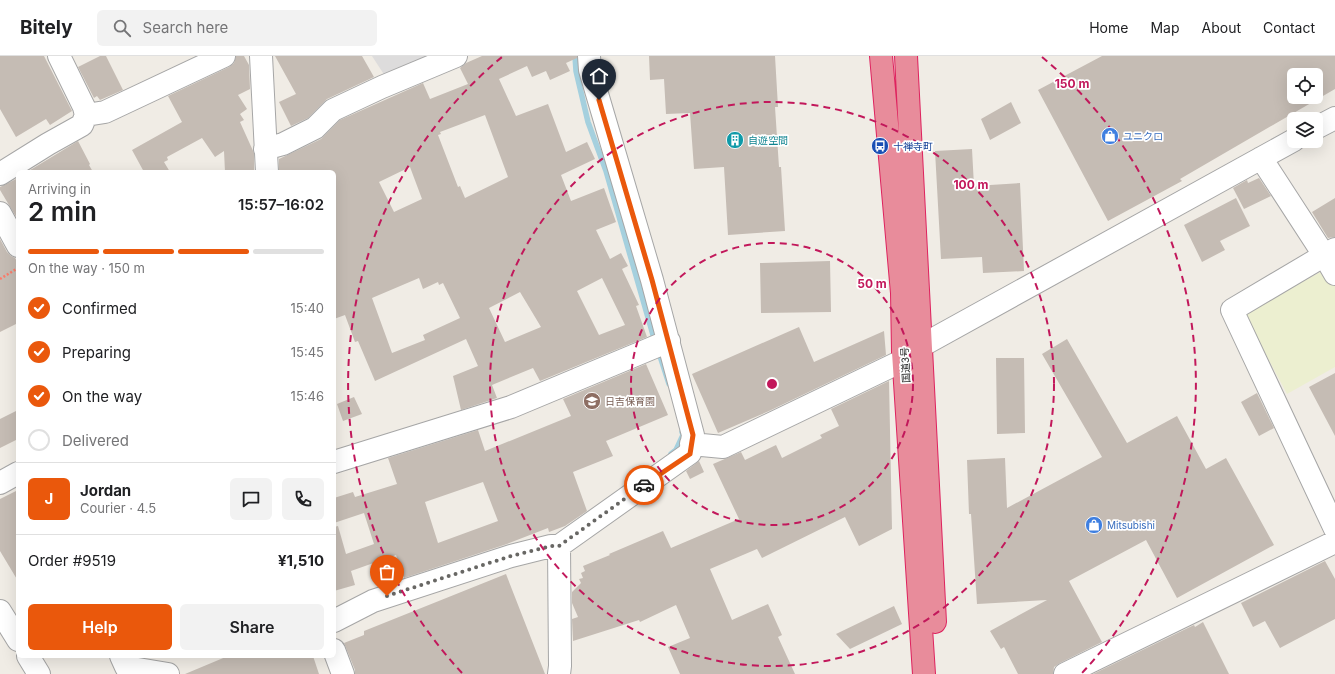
<!DOCTYPE html>
<html lang="en">
<head>
<meta charset="utf-8">
<style>
  body { margin:0; font-family:Inter,"Noto Sans JP",sans-serif; background:#f2f2f2; color:#202124; height:100vh; display:flex; flex-direction:column; font-size:15px; white-space:nowrap }
  * { box-sizing:border-box; margin:0 }
  p { font-size:13px; color:#757577 }
  .icon { flex:none; width:22px; height:22px; fill:none; stroke:currentColor; stroke-width:2; stroke-linecap:round; stroke-linejoin:round }
  .map { position:relative; flex:1; overflow:hidden }
  .panel { position:absolute; left:16px; top:114px; width:320px; height:488px; display:flex; flex-direction:column; background:#fff; border-radius:6px; box-shadow:0 4px 16px #0002 }
  .panel>* { flex:none }
  .controls { position:absolute; left:1287px; top:12px; display:grid; gap:8px }
  .controls a { display:grid; place-items:center; width:36px; height:36px; border-radius:6px; background:#fff; box-shadow:0 4px 16px #0002; font-size:20px }
  .pin { position:absolute; display:grid; place-items:center; width:34px; height:34px; color:#fff; margin:-41px -17px; border-radius:50% 50% 50% 0; rotate:-45deg; box-shadow:0 0 4px #0007 }
  .pin .icon { rotate:45deg }
  .courier { position:absolute; display:grid; place-items:center; width:40px; height:40px; margin:-20px; border:3px solid #ea580c; border-radius:50%; background:#fff; color:#222; box-shadow:0 1px 5px #0007 }
  .headline em { font-style:normal; font-weight:600 }
  .headline div { display:flex; flex-direction:column-reverse }
  .headline { display:flex; align-items:center; justify-content:space-between; height:68px; padding:0 12px }
  h1 { font-size:26px; font-weight:600; line-height:30px }
  .bar { display:grid; grid-template-columns:repeat(4,1fr); gap:6px 4px; align-content:center; height:48px; padding:0 12px }
  .bar i { height:5px; border-radius:3px; background:#e0e0e0 }
  .bar .active { background:#ea580c }
  .bar p { grid-column:span 4 }
  .line { display:flex; align-items:center; gap:10px; padding:0 12px; border-top:1px solid #e0e0e0 }
  .line div { flex:1 }
  .round { display:grid; place-items:center; flex:none; width:42px; height:42px; border-radius:6px; background:#f2f2f2 }
  ol { padding:0 12px; list-style:none }
  li { display:flex; align-items:center; gap:12px; height:44px }
  li p { margin-inline-start:auto }
  li .icon { padding:4px; border-radius:50%; background:#ea580c; color:#fff; stroke-width:4 }
  li:last-child { color:#757577 }
  li i { width:22px; height:22px; border:2px solid #e0e0e0; border-radius:50% }
  .button { display:flex; gap:8px; margin-top:auto; padding:8px 12px }
  .button a { flex:1; height:46px; border-radius:6px; background:#ea580c; color:#fff; font-size:16px; font-weight:600; line-height:46px; text-align:center }
  .button a+a { background:#f2f2f2; color:#202124 }
  header { display:flex; align-items:center; gap:24px; box-sizing:border-box; height:56px; padding:0 20px; background:#fff; border-bottom:1px solid #e0e0e0 }
  header strong { font-size:19px }
  nav { display:flex; gap:22px; margin-inline-start:auto; font-size:14px }
  .search { width:280px; height:36px; background:#f2f2f2; display:flex; align-items:center; gap:10px; box-sizing:border-box; padding:0 14px; border-radius:6px; color:#757577; font-size:15px }
  .map>svg:first-child { display:block }
</style>
</head>
<body>
<header>
<strong>Bitely</strong>
<div class="search"><svg class="icon" aria-label="search" viewBox="0 0 24 24"><circle cx="10" cy="10" r="6"/><path d="M15 15l6 6"/></svg>Search here</div>
<nav><a>Home</a><a>Map</a><a>About</a><a>Contact</a></nav>
</header>
<div class="map">
<svg width="1335" height="618" viewBox="0 0 1335 618">
  <rect width="100%" height="100%" fill="#f0ece5"/>
  <path fill="#dddcdc" d="M372,0h60l-47,20z"/>
  <path fill="#ecefd0" d="M1326,213l9,17v81l-48,27 -43,-80z"/>
  <g fill="none" stroke-linecap="round" stroke-linejoin="round">
    <path stroke="#a5d0de" stroke-width="5.5" d="M575,0l1,15 12,51 18,49 49,171
      M658,294l11,34
      M671,398l5,-4 7,-15 -1,-3"/>
  </g>
  <path fill="#c5bcb4" fill-rule="evenodd" d="M0,0h44l28,55 -22,14 -4,-6 -30,18 -16,-28z
    M100,0h6l17,34 -23,10 -3,-4 -3,2 -16,-31z
    M236,0h8l5,9 1,24 -12,6 9,14 -7,5 4,6 -4,2 14,31v19h-29l-1,-21 -9,6 -13,-19 -35,19 1,3 -4,2 6,10h-26l-12,-22 50,-28 -14,-26 61,-29 5,-4z
    M275,0h87l12,21 -47,22 -19,19 -17,8 -12,-24 17,-8z
    M482,0h95v2l-11,5 4,8 -20,9 -4,-9 -14,6 -5,-11 -28,13 17,37 32,-12 18,48 21,-10 8,17 -34,16 10,26 33,-13 12,34 -20,8 14,29 11,-6 7,13 -6,3 17,36 -3,1 11,31 -107,44 -7,-13 -41,17 5,13 -36,12 -8,-34 25,-10 -12,-27 -91,42 -17,-40 -3,1 -10,-27 -11,4v-147h-55v-13l42,-20 19,-19 83,-37 7,16 38,-15 -8,-16 6,-5zM485,59l23,62 -43,21 -5,-12 -2,1 -20,-52 3,-1 -1,-2zM410,111l12,32 -28,13 -15,-30zM419,222l4,11 15,-7 1,3 4,-2 17,35 -37,17 2,5 -33,13 -20,-55zM602,222l23,47 -26,10 -22,-44zM520,236l21,35 -36,15 -16,-34z
    M649,0h126l3,51h-3l4,60h2l4,64 -57,4 -4,-68 -30,2 -4,-56 -24,1 -2,-35 -14,1z
    M1102,0h233v33l-155,90 2,2 -74,40 -70,-131zM1294,19h22v22h-22z
    M1011,46l10,21 -31,17 -9,-21z
    M78,85l12,23 -1,1 4,7h-66z
    M972,93l2,37 46,-3 4,88 -41,2 -1,-16 -41,2 -6,-108z
    M18,122v42l-18,-30v-3z
    M1259,122l12,18 -27,13 -11,-21 14,-8 1,3z
    M1236,142l14,28 -30,15 5,9 -23,12 -18,-37z
    M1335,142v39l-7,1 -16,-26z
    M0,183l7,13 4,4 4,2 3,5v60l-18,9z
    M830,205l1,51 -70,1 -1,-50z
    M799,271l15,35 70,-31 2,24 -117,56 -51,22 -26,-59z
    M1067,283l60,104 50,-27 29,53 20,-11 48,87 -97,53 -31,-58 -77,41 33,61 -42,21 -6,4 -1,7h-35l-14,-27 -3,2 -11,-18 57,-31 -70,4 -6,-90h-2l-2,-54 38,-2 2,50 95,-51 -60,-103z
    M996,302h28l1,75 -28,1z
    M646,308l22,51 -62,26 7,15 -40,16 14,39 -22,15 -16,6 -1,-4 -41,16 -103,34 -8,-23 -45,16 4,14 -21,6v-64l4,-1 8,28 28,-10 -10,-31 -30,10v-25l19,-6 2,5 42,-13 -9,-26 90,-28 7,21 86,-35 -8,-17zM483,426l15,39 -60,22 -13,-41z
    M1335,317v63l-26,-49z
    M889,325l3,148 -33,17 -14,-29 -83,41 -5,-9 -47,20 22,51 36,-16 14,31 -4,2 17,37h-115l-12,-27 22,-9 -14,-33 -36,17 -1,-2 -66,21 -1,-22 6,-2 -6,-14v-11l9,-9 -2,-4 4,-1 -2,-5 4,-2 -2,-5 27,-11 -1,-1 54,-23 8,17 68,-29 -26,-55 28,-12 4,8 31,-15 6,13 40,-20 -2,-3 19,-9 -8,-17z
    M1257,337l17,35 -15,8 -18,-34z
    M354,341l8,17 -19,7 -6,-17z
    M18,354v29l-18,9v-29z
    M699,405l5,11 -14,7 -4,-8z
    M18,434v91l-18,-30v-52z
    M1325,505l10,18v40l-55,29 -15,-27 -12,6 -12,-24z
    M506,518l39,100h-190v-4l-11,-27 20,-8v-4z
    M894,550l8,18 -52,25 -14,-15z
    M1203,566l26,52h-136l101,-49 1,2z
    M228,600h85l6,18h-134z"/>
  <g fill="none" stroke-linecap="round" stroke-linejoin="round">
    <defs>
      <path id="minor" d="M261,0l6,116
        M86,59l19,-3 119,-56
        M1316,72l19,-10
        M265,93l18,-5 32,-16 18,-18 49,-23 74,-31
        M1261,102l63,97 11,19
        M0,118l48,-30 34,-19 4,-10 -2,-8 -25,-51
        M0,157l18,33
        M1335,193l-103,61 103,219
        M921,290l373,-206
        M691,388l32,3 181,-87
        M334,406l177,-55 158,-66
        M0,427l18,-10
        M0,555l18,29
        M334,565l39,-20 138,-45 40,-10h8
        M334,594l9,24
        M28,600l11,18
        M121,600l5,11 42,7
        M559,618l1,-8 -1,-120 131,-93 3,-18 -41,-155 -62,-210 -1,-14
        M1065,618l270,-132"/>
      <path id="highway" d="M881,0l21,237 1,59 21,322
        M906,0l29,566"/>
    </defs>
    <use href="#minor" stroke="#a6a6a6" stroke-width="24"/>
    <use href="#highway" stroke="#de225e" stroke-width="24"/>
    <path stroke="#fc7c6a" stroke-width="2.5" stroke-dasharray="2 2" stroke-linecap="butt" d="M0,223l18,-11"/>
    <use href="#minor" stroke="#fff" stroke-width="22"/>
    <use href="#highway" stroke="#e88c9b" stroke-width="22"/>
  </g>
  <g fill="none" stroke-linecap="round" stroke-linejoin="round">
    <path stroke="#686764" stroke-width="4" stroke-dasharray="0 7.2" d="M387,540l124,-40 40,-10h8l85,-61"/>
    <path stroke="#ea580c" stroke-width="5" d="M599,44l53,180 41,155 -3,19 -46,31"/>
  </g>
  <g fill="none" stroke="#c2185b" stroke-width="2" stroke-dasharray="7 5">
    <circle cx="772" cy="328" r="141"/>
    <circle cx="772" cy="328" r="282"/>
    <path d="M462 617A424 424 0 0 1 502 1M1042 1A424 424 0 0 1 1082 617"/>
  </g>
  <defs>
    <symbol id="shop-disc" viewBox="-11 -11 22 22"><circle r="9.5" fill="#3f7fe0" stroke="#fff"/><path d="M-5-2.5h2.3a2.7 3.5 0 0 1 5.4 0H5L5.5 6h-11ZM-1.5-2.5h3a1.5 2.3 0 0 0-3 0Z" fill="#fff"/></symbol>
    <symbol id="building-disc" viewBox="-11 -11 22 22"><circle r="9.5" fill="#0f9aa8" stroke="#fff"/><path d="M-4-6H4V6H1V3H-1V6H-4ZM-2.5-4.3h1.7v1.8h-1.7ZM.8-4.3h1.7v1.8H.8ZM-2.5-1h1.7V.8h-1.7ZM.8-1h1.7V.8H.8Z" fill="#fff"/></symbol>
    <symbol id="bus-disc" viewBox="-11 -11 22 22"><circle r="9.5" fill="#1a4fb4" stroke="#fff"/><path d="M-5-6H5V4H4V6H2V4H-2V6H-4V4H-5ZM-3.5-4V0h7V-4ZM-3.5 1.2v1.5H-2V1.2ZM2 1.2v1.5H3.5V1.2Z" fill="#fff"/></symbol>
    <symbol id="school-disc" viewBox="-11 -11 22 22"><circle r="9.5" fill="#8d6e63" stroke="#fff"/><path d="M0-5L7-2L0 1L-7-2ZM-4 1L0 2.5L4 1V4Q0 6-4 4Z" fill="#fff"/></symbol>
  </defs>
  <g fill-rule="evenodd">
    <use href="#shop-disc" x="1100" y="70" width="20" height="20"/>
    <use href="#building-disc" x="725" y="74" width="20" height="20"/>
    <use href="#bus-disc" x="870" y="80" width="20" height="20"/>
    <use href="#school-disc" x="582" y="335" width="20" height="20"/>
    <use href="#shop-disc" x="1084" y="459" width="20" height="20"/>
  </g>
  <g text-anchor="middle" stroke-width="3.5" stroke-linejoin="round" paint-order="stroke">
    <g font-size="10" fill="#366cbe" stroke="#fff" text-anchor="start">
      <text x="1123" y="84">ユニクロ</text>
      <text x="1107" y="473">Mitsubishi</text>
    </g>
    <g font-size="10" fill="#0d838f" stroke="#fff" text-anchor="start">
      <text x="748" y="88">自遊空間</text>
    </g>
    <g font-size="10" fill="#164399" stroke="#fff" text-anchor="start">
      <text x="893" y="94">十禅寺町</text>
    </g>
    <g font-size="10" fill="#1f1f1f" stroke="#fff">
      <text transform="translate(905 309) rotate(-93)" y="4">国道3号</text>
    </g>
    <g font-size="10" fill="#785e54" stroke="#fff" text-anchor="start">
      <text x="605" y="349">日吉保育園</text>
    </g>
  </g>
  <circle cx="772" cy="328" r="6" fill="#c2185b" stroke="#fff" stroke-width="2"/>
  <g font-size="12" text-anchor="middle" font-weight="bold" fill="#c2185b" stroke="#fff" stroke-width="3.5" stroke-linejoin="round" paint-order="stroke">
    <text x="1072" y="32">150 m</text>
    <text x="971" y="133">100 m</text>
    <text x="872" y="232">50 m</text>
  </g>
</svg>
<div class="controls">
<a><svg class="icon" aria-label="locate" viewBox="0 0 24 24"><circle cx="12" cy="12" r="6"/><path d="M12 2v4M12 18v4M2 12h4M18 12h4"/></svg></a>
<a><svg class="icon" aria-label="layers" viewBox="0 0 24 24"><path d="M12 4l9 5-9 5-9-5zM3 14l9 5 9-5"/></svg></a>
</div>
<div class="pin" style="left:387px;top:540px;background:#ea580c"><svg class="icon" aria-label="bag" viewBox="0 0 24 24"><path d="M5 8h14l-1 12H6zM9 8a3 3 0 0 1 6 0"/></svg></div>
<div class="pin" style="left:599px;top:44px;background:#1f2937"><svg class="icon" aria-label="home" viewBox="0 0 24 24"><path d="M3 11l9-7 9 7M6 9v11h12V9"/></svg></div>
<div class="courier" style="left:644px;top:429px"><svg class="icon" aria-label="car" viewBox="0 0 24 24"><path d="M5 17H2v-5l4-1 3-4h7l3 4 3 1v5h-3M9 17h6M6 11h13"/><circle cx="7" cy="17" r="2"/><circle cx="17" cy="17" r="2"/></svg></div>
<section class="panel">
<div class="headline"><div><h1>2 min</h1><p>Arriving in</p></div><em>15:57–16:02</em></div>
<div class="bar"><i class="active"></i><i class="active"></i><i class="active"></i><i></i><p>On the way · 150 m</p></div>
<ol>
<li><svg class="icon" aria-label="check" viewBox="0 0 24 24"><path d="M5 12l5 5 9-10"/></svg>Confirmed<p>15:40</p></li>
<li><svg class="icon" aria-label="check" viewBox="0 0 24 24"><path d="M5 12l5 5 9-10"/></svg>Preparing<p>15:45</p></li>
<li><svg class="icon" aria-label="check" viewBox="0 0 24 24"><path d="M5 12l5 5 9-10"/></svg>On the way<p>15:46</p></li>
<li><i></i>Delivered</li>
</ol>
<div class="line" style="height:72px"><b class="round" style="background:#ea580c;color:#fff">J</b><div><b>Jordan</b><p>Courier · 4.5</p></div><a class="round"><svg class="icon" aria-label="chat" viewBox="0 0 24 24"><path d="M4 5h16v11H9l-5 4z"/></svg></a><a class="round"><svg class="icon" aria-label="phone" viewBox="0 0 24 24"><path d="M5 4h4l2 5-3 2q2 4 5 5l2-3 5 2v4C11 20 4 13 5 4z"/></svg></a></div>
<div class="line" style="height:52px"><div>Order #9519</div><b>¥1,510</b></div>
<div class="button"><a>Help</a><a>Share</a></div>
</section>
</div>
</body>
</html>
